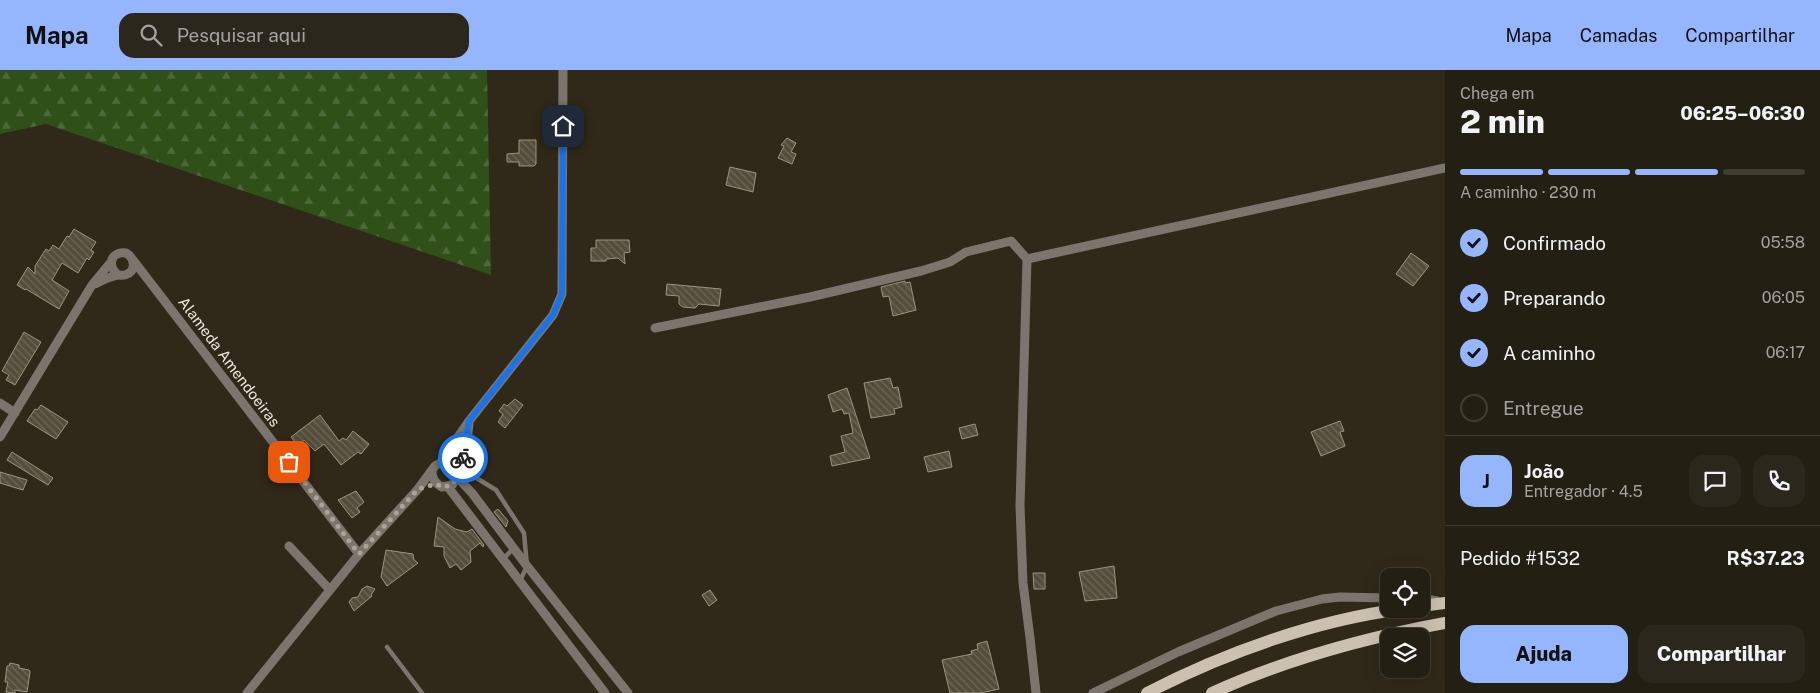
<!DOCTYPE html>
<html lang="pt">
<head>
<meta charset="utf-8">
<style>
  body { margin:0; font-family:"Public Sans",sans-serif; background:#2c271c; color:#f1f3f6; height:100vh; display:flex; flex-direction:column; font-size:19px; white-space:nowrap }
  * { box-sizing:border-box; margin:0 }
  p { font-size:16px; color:#a3a2a0 }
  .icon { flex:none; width:28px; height:28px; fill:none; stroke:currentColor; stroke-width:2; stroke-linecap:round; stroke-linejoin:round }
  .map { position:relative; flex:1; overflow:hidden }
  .side { display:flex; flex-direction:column; background:#241f13; width:375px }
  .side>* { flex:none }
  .tools { position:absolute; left:1380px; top:498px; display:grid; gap:10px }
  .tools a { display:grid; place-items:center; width:50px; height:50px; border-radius:10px; background:#241f13; box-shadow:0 5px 20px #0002,0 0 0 1px #413d33; font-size:25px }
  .pin { position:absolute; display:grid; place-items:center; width:42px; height:42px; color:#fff; margin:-21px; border-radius:10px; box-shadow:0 2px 8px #0006 }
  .courier { position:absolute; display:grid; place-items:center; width:50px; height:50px; margin:-25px; border:4px solid #1a73e8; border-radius:50%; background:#fff; color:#222; box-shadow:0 1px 6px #0007 }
  .overview em { font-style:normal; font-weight:800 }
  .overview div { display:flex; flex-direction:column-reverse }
  .overview { display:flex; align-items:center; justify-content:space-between; height:85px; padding:0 15px }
  h1 { font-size:32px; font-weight:800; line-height:38px }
  .bar { display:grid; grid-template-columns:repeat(4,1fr); gap:8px 5px; align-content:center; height:60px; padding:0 15px }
  .bar i { height:6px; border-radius:4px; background:#413d33 }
  .bar .selected { background:#95b6fd }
  .bar p { grid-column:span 4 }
  .line { display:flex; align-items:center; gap:12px; padding:0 15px; border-top:1px solid #413d33 }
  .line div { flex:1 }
  .round { display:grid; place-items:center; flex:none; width:52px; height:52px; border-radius:15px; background:#2c271c }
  ol { padding:0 15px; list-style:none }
  li { display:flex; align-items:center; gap:15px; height:55px }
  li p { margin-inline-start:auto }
  li .icon { padding:5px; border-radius:50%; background:#95b6fd; color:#111; stroke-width:4 }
  li:last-child { color:#a3a2a0 }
  li i { width:28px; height:28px; border:2px solid #413d33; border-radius:50% }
  .button { display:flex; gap:10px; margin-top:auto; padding:10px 15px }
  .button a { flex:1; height:58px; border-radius:15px; background:#95b6fd; color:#111; font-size:20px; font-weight:800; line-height:58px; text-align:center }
  .button a+a { background:#2c271c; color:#f1f3f6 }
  header { display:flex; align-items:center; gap:30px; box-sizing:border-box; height:70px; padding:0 25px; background:#95b6fd; color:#111 }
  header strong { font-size:24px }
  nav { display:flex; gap:28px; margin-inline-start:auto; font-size:18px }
  .search { width:350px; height:45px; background:#2c271c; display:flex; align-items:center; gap:12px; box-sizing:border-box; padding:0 18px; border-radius:15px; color:#a3a2a0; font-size:19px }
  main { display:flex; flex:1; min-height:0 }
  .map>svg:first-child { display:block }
</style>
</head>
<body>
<header>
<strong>Mapa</strong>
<div class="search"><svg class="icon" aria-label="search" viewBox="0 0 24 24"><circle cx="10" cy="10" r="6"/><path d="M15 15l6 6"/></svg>Pesquisar aqui</div>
<nav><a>Mapa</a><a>Camadas</a><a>Compartilhar</a></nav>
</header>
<main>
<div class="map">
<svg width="1445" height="623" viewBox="0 0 1445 623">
  <defs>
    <pattern id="forest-firs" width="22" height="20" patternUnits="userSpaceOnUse" patternTransform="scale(1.25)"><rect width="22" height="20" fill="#2f5019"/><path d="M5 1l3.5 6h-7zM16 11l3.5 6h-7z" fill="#4d693a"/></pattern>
    <pattern id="building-back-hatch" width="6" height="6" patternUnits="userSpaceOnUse" patternTransform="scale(1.25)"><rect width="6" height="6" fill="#554d3c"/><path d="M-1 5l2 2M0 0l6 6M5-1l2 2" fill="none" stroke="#6e6758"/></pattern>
  </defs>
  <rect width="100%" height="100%" fill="#302919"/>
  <path fill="url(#forest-firs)" d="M0,0h487l4,205 -445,-151 -46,10z"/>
  <path fill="url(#building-back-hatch)" stroke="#9c9481" d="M787,68l9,5 -5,9 5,2 -4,10 -14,-6 6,-12 -3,-1z
    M519,70h17v24l-2,2h-15v-4h-12v-8l12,-1z
    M730,97l26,6 -3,19 -27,-7z
    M74,159l22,13 -5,8 3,2 -5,8 -2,-2 -9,15 -16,-10 -10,17 17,11 -10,18 -33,-20 -1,1 -8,-5 11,-18 7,7v-8l11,-17 3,2 4,-6 6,4 8,-13 2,1z
    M596,170h33l1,12 -6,1 1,11 -7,-6 -12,1v2h-15v-13h5z
    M1411,183l18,13 -16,20 -17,-12z
    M905,211v2l5,-1 6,28 -23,6 -4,-20 -6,1 -2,-10z
    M667,214l54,5 -2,17 -20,-2 -4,4 -12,-1 -4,-3v-8l-13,-1z
    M24,262l17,10 -26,43 -9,-5 3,-5 -7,-4z
    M890,308l3,10 5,-1 4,20 -8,2 1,5 -24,4 -7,-35z
    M847,318l23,70 -38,8 -2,-10 15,-4 -4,-16 12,-3 -4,-20 -5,1 -2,-5 -9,3 -5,-17z
    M515,329l8,6 -18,23 -7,-6 5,-8 -4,-3 5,-7 3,2z
    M41,335l27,17 -12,17 -29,-18 8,-12 2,1z
    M320,345l19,26 4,-3 3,2 7,-9 16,13 -8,10 -3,-2 -17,13 -17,-21 -9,7 -11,-11 -6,6 -7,-9z
    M1340,351l4,10 -4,1 5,14 -24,10 -10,-24z
    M975,354l3,11 -16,4 -3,-11z
    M949,381l3,16 -24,5 -4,-15z
    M12,382l41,26 -5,7 -41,-25z
    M0,402l27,8 -4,10 -23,-7z
    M356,421l8,11 -7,6 3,4 -8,6 -14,-18z
    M498,439l10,12 -2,6 -12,-15z
    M438,447l17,12 12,3 5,-3 12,16 -1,2 -3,-4 -10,8 1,11 -10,8 -5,-6 -6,4 -6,-12v-9l-10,-1z
    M386,480l27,4 1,6 4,3 -31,23 -6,-9z
    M1114,496l3,32 -32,3 -6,-29z
    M1033,503h12v16h-11z
    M367,516l8,3 -4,6 1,1 -18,15 -5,-9 3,-4 6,-1 4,-8z
    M710,520l7,10 -8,6 -7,-11z
    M987,571l12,48 -18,4h-31l-8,-33 30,-6 -1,-3 7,-2 -1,-5z
    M10,593l9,2v3l10,2 1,2 -3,20 -12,-2v3l-9,-1 2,-10h-3l2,-16h2z"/>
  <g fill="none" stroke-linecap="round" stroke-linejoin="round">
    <path stroke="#7b756e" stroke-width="4.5" d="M457,402l8,-1 31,19 28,43 3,33 -7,15
      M503,489l11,-11
      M387,577l35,46"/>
    <path stroke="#7b756e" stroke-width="9" d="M133,190l226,294
      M95,214c6,-3 12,-6 19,-8 4,-2 7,0 11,-1 12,-4 10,-17 1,-22 -15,-2 -19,12 -9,21
      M655,258l155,-31 111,-26 29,-9 16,-10 45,-11 16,18
      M0,333l15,10
      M0,367l92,-152 19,-23
      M440,393l29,-42 84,-106 9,-21 1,-224
      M456,400c11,-9 11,-33 13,-46
      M457,407l15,16 55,73 101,127
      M448,417l157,206
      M289,476l41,44
      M1421,528l16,3
      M247,623l112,-139 59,-65 17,-23 5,-3 11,1 5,6 1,7 -5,8 -10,2c-7,-4 -10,-8 -10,-16
      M1036,623l-6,-55 -7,-55 -3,-77 7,-247 418,-91
      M1093,623l85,-41 98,-41 46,-12 18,-2 49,1"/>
    <path stroke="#ccc0b1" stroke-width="12" d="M1421,536l24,-3
      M1147,623c77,-40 169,-73 255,-84
      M1212,623c75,-34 152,-55 233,-70"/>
  </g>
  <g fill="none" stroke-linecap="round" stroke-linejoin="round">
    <path stroke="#aaa498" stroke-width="5" stroke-dasharray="0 9" d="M289,392l70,92 59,-65 18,-5 6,3 10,-2 5,-8 -1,-7 4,-3 3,-9"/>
    <path stroke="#1a73e8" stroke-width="6" d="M463,388l6,-37 84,-106 9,-21 1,-168"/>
  </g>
  <g text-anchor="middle" stroke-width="4.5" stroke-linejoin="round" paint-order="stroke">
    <g font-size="15" fill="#ece7dd" stroke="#302919">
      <text transform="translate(229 292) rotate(53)" y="5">Alameda Amendoeiras</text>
    </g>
  </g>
</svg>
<div class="tools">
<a><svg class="icon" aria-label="locate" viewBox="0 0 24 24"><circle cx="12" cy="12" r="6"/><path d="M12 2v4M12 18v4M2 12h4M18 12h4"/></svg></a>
<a><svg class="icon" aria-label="layers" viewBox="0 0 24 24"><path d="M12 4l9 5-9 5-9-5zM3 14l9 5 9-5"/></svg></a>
</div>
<div class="pin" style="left:289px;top:392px;background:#ea580c"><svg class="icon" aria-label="bag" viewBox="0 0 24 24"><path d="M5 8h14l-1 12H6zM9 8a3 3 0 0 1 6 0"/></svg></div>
<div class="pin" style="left:563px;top:56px;background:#1f2937"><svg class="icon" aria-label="home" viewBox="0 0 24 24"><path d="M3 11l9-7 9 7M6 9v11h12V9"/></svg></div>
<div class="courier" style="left:463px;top:388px"><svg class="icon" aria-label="bike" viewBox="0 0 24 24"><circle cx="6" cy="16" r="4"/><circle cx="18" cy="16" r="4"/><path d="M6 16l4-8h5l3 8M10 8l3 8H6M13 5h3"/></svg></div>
</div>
<section class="side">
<div class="overview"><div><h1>2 min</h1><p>Chega em</p></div><em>06:25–06:30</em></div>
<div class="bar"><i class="selected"></i><i class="selected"></i><i class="selected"></i><i></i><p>A caminho · 230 m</p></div>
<ol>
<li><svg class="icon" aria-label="check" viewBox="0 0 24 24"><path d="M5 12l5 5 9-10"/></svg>Confirmado<p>05:58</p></li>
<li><svg class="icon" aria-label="check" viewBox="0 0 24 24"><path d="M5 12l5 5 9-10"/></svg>Preparando<p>06:05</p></li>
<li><svg class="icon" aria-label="check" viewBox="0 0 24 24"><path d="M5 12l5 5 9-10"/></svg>A caminho<p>06:17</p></li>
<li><i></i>Entregue</li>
</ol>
<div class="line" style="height:90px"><b class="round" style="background:#95b6fd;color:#111">J</b><div><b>João</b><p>Entregador · 4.5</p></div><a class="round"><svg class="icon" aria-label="chat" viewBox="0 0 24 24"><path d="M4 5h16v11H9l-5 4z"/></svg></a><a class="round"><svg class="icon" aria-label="phone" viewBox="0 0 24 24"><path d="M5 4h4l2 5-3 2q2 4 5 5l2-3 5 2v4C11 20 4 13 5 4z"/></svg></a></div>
<div class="line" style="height:65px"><div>Pedido #1532</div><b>R$37.23</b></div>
<div class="button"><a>Ajuda</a><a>Compartilhar</a></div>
</section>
</main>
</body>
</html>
